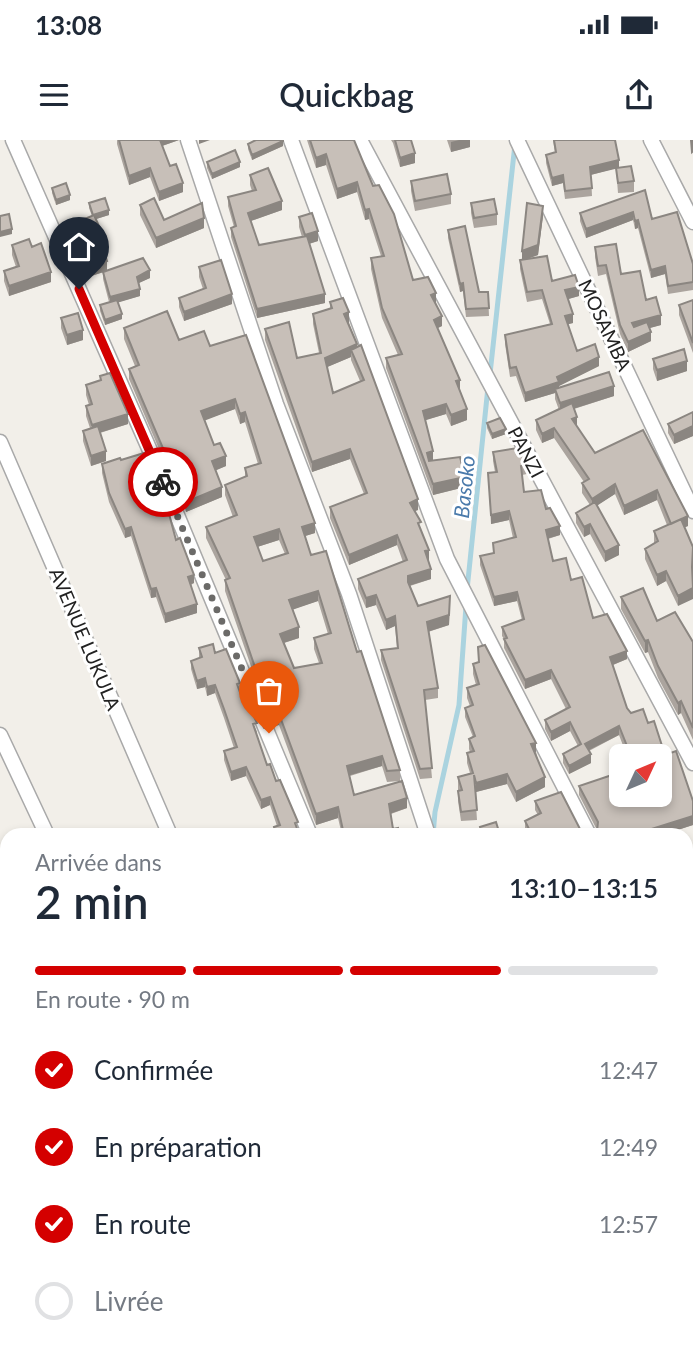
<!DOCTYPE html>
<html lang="fr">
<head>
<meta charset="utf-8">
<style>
  body { margin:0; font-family:Lato,sans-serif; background:#f6f6f7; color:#1f2937; height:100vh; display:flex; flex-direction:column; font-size:26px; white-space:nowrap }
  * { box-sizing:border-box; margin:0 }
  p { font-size:23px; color:#747a83 }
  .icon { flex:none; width:38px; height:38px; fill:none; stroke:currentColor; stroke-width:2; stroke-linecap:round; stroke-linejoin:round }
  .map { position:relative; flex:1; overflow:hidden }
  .drawer { position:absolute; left:0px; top:688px; width:693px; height:527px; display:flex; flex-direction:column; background:#fff; border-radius:21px 21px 0 0; box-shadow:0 4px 10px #0003 }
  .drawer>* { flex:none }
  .needle { width:46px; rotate:46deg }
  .controls { position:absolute; left:609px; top:604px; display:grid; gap:14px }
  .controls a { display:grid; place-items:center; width:63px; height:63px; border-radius:10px; background:#fff; box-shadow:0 4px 10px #0003; font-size:35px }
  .pin { position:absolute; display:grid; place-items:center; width:60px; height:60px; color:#fff; margin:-72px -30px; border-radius:50% 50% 50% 0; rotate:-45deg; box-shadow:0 0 7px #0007 }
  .pin .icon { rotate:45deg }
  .courier { position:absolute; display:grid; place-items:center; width:70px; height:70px; margin:-35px; border:5px solid #d40000; border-radius:50%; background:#fff; color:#222; box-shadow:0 2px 9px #0007 }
  .summary em { font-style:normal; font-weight:600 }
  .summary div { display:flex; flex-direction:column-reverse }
  .summary { display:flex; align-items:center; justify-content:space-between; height:119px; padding:0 35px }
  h1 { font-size:46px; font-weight:600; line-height:52px }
  .bar { display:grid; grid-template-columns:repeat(4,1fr); gap:10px 7px; align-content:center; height:84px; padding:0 35px }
  .bar i { height:9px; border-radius:5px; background:#e0e1e3 }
  .bar .selected { background:#d40000 }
  .bar p { grid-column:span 4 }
  ol { padding:0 35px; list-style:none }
  li { display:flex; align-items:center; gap:21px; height:77px }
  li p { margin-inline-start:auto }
  li .icon { padding:7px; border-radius:50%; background:#d40000; color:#fff; stroke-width:4 }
  li:last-child { color:#747a83 }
  li i { width:38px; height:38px; border:4px solid #e0e1e3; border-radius:50% }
  .status { display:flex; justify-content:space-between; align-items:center; height:49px; padding:0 35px; background:#fff; direction:ltr }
  .status svg { height:19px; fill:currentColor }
  header { display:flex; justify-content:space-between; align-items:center; height:91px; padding:0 35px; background:#fff; font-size:32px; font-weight:600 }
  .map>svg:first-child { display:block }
</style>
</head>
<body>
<div class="status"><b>13:08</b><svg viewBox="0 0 49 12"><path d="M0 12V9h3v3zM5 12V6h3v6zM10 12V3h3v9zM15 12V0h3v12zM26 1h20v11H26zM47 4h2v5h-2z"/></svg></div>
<header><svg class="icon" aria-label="menu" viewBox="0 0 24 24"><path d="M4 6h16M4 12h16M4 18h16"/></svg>Quickbag<svg class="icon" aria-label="share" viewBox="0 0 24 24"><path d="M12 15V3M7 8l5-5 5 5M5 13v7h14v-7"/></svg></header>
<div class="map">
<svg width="693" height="1214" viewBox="0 0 693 1214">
  <rect width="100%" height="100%" fill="#f2efe9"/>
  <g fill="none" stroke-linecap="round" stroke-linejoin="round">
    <path stroke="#aad3df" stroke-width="5" d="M490,234l25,-230
      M467,450l21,-203
      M433,695l2,-23 24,-107 7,-99
      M239,1214l4,-6"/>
    <defs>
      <path id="minor" d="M13,0l139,315 158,380
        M188,0l88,264 73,190 79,241
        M291,0l156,419 142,276
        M360,0l333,623
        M517,0l176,371
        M651,0l42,82
        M0,302l170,393
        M0,595l47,100
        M686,783l7,-4
        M0,876l7,16
        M686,890l7,14
        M0,1092l7,15
        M686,1170l7,14
        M54,1208l3,6
        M143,1208l3,6
        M266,1208l3,6
        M389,1208l3,6
        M510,1208l2,6
        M624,1208l2,6"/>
    </defs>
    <use href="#minor" stroke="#a9a9a9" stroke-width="17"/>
    <use href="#minor" stroke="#fff" stroke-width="14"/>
  </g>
  <path fill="#aba49e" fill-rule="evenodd" d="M117,0h62l-17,6 8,20 13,26 -24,9 -9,-24 -21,8 -12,-41z
    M307,0h47l59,140 23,23 6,23 -5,2 23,62 7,30 -16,6 -5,-12 -21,6 8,41 32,26 -32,8 -47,-127v-10l12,-3 -16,-37 -11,-49v-11l10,-2 -12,-37 -4,1 -8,-28 -20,7 -11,-34 -10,3z
    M391,0h20l4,23 -15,4 -7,-24z
    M447,0h23v7l-19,5z
    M553,0h14l52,28 15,13v11l-16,1 -2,-25 -25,7 1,21 -27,3 -2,-16 -11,3 -6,-23v-8l9,-2z
    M248,4l35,2 -31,14 -4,-11z
    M207,22l33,5 -28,12 -5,-11z
    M250,35l32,35 -32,11 9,24 43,-8 -3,-10v-10l19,24 -9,3 16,59 -68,15 -26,-81v-9l3,-1 -6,-21v-9l24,-6 -2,-6z
    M411,41l40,13v10l-36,7 -4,-20z
    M52,48l18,12 -14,5 -4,-12z
    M645,50l7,29 41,45v26l-25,4 -3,-20 -14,4 -13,-50 -3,1 -2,-9 -47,18 -6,-17v-8z
    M89,63l20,12 -13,4 7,26 4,26 43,7 -12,5 2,13 -22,6 4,17 -17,6 -5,-14v-6l9,-3 -6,-23v-7l-18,6 -15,-43v-10l22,-9 -3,-8z
    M471,63l26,11v11l-23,3 -3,-15z
    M140,65l24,15 40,8 -48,20 -16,-33z
    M543,76l-5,39 -12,4 26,22 27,15 -11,3 5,24 -5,1 9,27 22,15 -40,20v1l55,9 -40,13 3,18 18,26 48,-23 45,96 -3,1 -7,79 -12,-25 -9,5 -12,-27v-10l9,-6v-12l13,-6 -10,-25 -33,15 -9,-21 -18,11 22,50 -14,7 -15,-28 -6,3 -8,-14v-10l14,-8 -8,-12v-10l2,-1 -30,-44 -12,5 -6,-13v-10l23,-10 -4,-11v-6l-30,9 -9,-26 -6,1 -5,-33v-9l45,-11 -8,-25 -15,3 -7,-33v-9h2z
    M448,90l31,62h9l1,24 -23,1 -3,-26 -3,1 -12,-54z
    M12,105l20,2 19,35 -42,14 -5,-15v-10l12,-4 -4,-12z
    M595,107l51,53 15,25 -12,3 2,13 -23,11 -8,-18 -14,-60 -8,2 -3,-19z
    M199,127l33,37 -48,17 -5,-14v-9l24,-9 -4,-12z
    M693,160v53l-14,-38v-10z
    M330,162l19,21 69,187 -4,1 15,49h-1l3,19 -21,7 8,20h32l-1,19 -21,7 10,56v10l-13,2 7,78 -12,1 -39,-119v-10l16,-2 -2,-22 -9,4 -10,-25 -10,3 -8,-19v-10l45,-17 -6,-17 -48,20 -19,-47v-11l34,-13 -14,-35 -38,13 -47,-132v-11l32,29 22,-5 -6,-29v-10l17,-5zM351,217v3l9,21 -27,12 -6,-26z
    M61,178l22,22 -16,5 -6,-17z
    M124,188l86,18 105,187 -10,3 6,19 46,97 43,118v11l-13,1 -5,-16 -32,10 4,19 53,13 -16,6 2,15 6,6h-57l-4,-17 -22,7 -37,-100 -4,1 -6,-15v-10l4,-2 -5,-20 -11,5 -32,-93v-11h1l-20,-42v-11l27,-10 -8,-22v-10l20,-8v-9l13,-4 -13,-42 -5,2 -5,-15 -31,11 10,25 12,21 -10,4 6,27 -36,15 -57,-133v-10l6,-3 -11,-27zM279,400l6,14 -22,7 -6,-14zM318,461l10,33 -14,4v11l5,14 -25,5 -10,-25 15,-5 -6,-29z
    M653,219l34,12 -30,10 -4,-12z
    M100,236l28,48 -28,9 6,28 -15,5 -8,-25v-10l7,-3 -4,-12v-10l3,-1 -3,-10v-10l14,-5z
    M693,272v24l-19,8 -6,-11v-9z
    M487,283l19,11 -14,5 -5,-11z
    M493,312l34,13v9l-5,1 2,17 22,17 14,26 -12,4 5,22 18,19 22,38 34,41 -14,6 14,43 4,5 17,10 17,32 28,46v24l-31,10 -65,-5 -18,-35v-9l42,8 39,-38h-33l-8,-21 -30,16 2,12 -22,11 -6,-11v-9l15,-8 -8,-15 -19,10 -6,-12v-9l21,-11 -15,-30 -26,10 -21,-41v-9l-2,-3v-9l20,-7 -5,-19 -23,5 -14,-41v-9l13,-2v-11l20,-5 -4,-18 -18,4 -3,-51 7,-1 -2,-11z
    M121,320l55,80 18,43 -3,2 6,28 -32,10 -9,-26 -5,1 -20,-62 -6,2 -16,-36 -7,-29v-9z
    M621,457l36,24 36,21v98l-12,-27 -3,2 -20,-37 -10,-26 -3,1 -24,-44z
    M478,507l58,105 9,35 -29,15 -9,-18 -31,8 -1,-3 2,31 -16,1 -3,-20v-24l12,-4 -3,-10v-10l3,-1 -1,-3v-10l4,-2 -8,-20v-9l5,-2 -3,-8v-10l9,-3 -3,-11v-10l5,-2z
    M199,508l16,5 25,38 5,15 12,26h-1l11,33 9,16 23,54h-25v-8l3,-1 -7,-21 -9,4 -15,-33 -15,5 -7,-21v-9l10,-3 -10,-30 -9,-25 -8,3 -2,-9 -8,2 -6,-20v-8l8,-3z
    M535,661l46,30 11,4h-64l-3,-5v-9l13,-6 -3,-5z
    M693,792v68l-4,-6 -3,1z
    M686,1056l7,18v90l-1,-2 -6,-1z
    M403,1208h92v6h-89z
    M644,1208h42l7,6h-47z"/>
  <path fill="#8b8681" d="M159,0h20l-20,7z
    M199,0h11l-11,4z
    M459,0h11v7l-19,5v-10z
    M283,1v5l-31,14v-5z
    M415,13v10l-15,4v-9z
    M326,14v11l-10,3v-10z
    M619,20v8l-29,7v-8z
    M240,22v5l-28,12v-5z
    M150,28v9l-21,8v-9z
    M563,35v8l-11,3v-8z
    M357,42v10l-20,7v-10z
    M183,43v9l-24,9v-9z
    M70,55v5l-14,5v-5z
    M282,61v9l-34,12v-9z
    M543,66v10l-5,39 -16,6v-10z
    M369,69v10l-4,1v-10z
    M109,70v5l-16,5v-5z
    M633,72v8l-47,18v-9z
    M204,78v10l-48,20v-10z
    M638,80v8l-3,1v-8z
    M12,89v5l-12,3v-5z
    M318,91v10l-13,4v-10z
    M107,121v10l-22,7v-11z
    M665,126v8l-14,4v-8z
    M150,130v8l-13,6v-7z
    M51,132v10l-42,14v-10z
    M463,143v8l-3,1v-8z
    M579,147v9l-14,4v-10z
    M140,149v7l-30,9v-8z
    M436,153v10l-5,2v-10z
    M232,154v10l-48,17v-9z
    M325,154v9l-68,15v-9z
    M349,172v11l-5,1v-10z
    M122,174v5l-17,6v-5z
    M573,174v9l-8,2v-9z
    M661,175v10l-29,8v-10z
    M442,176v10l-8,4v-10z
    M83,190v10l-16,5v-10z
    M651,192v9l-23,11v-10z
    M357,204v10l-6,-4v7l-26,11v-10z
    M599,217v9l-40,20v6l-4,-3v4l-30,9v-9z
    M687,221v10l-30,10v-11z
    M460,240v10l-4,-9z
    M614,246v10l-54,17v-10z
    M235,259v10l-34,13v-11z
    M446,264v10l-23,7v-10z
    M467,269v11l-16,6v-11z
    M245,272v10l-5,2v-10z
    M128,274v10l-36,11v-10z
    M577,277v10l-5,2v-10z
    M693,286v10l-19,8v-9z
    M554,288v10l-12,5v-9z
    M506,289v5l-14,5v-5z
    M350,309v10l-38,13v-10z
    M106,311v10l-15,5v-10z
    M433,311v10l-6,2v-10z
    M226,316v10l-14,6v-11z
    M465,337v10l-32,8v-11z
    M615,344v10l-23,15v-10z
    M222,347v10l-36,15v-10z
    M657,350v10l-33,15v-9z
    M418,359v11l-8,3v-10z
    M509,371v9l-18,4v-9z
    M688,376v10l-17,7v-9z
    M315,383v10l-13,4v-10z
    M590,384v10l-6,3v-10z
    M560,386v9l-14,4v-9z
    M131,387v9l-6,2v-9z
    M279,389v11l-25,8v-11z
    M397,395v10l-48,20v-10z
    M619,405v10l-14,7v-10z
    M429,410v10l-4,1v-10z
    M431,429v10l-23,7v-10z
    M666,431v10l-9,5v-11z
    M194,435v8l-6,2v-8z
    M156,448v9l-5,1v-9z
    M693,448v11l-15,7v-10z
    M318,451v10l-29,10v-11z
    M517,452v9l-23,5v-9z
    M376,455v10l-10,3v-10z
    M450,456l-1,29 -22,7v-10z
    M197,464v9l-32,10v-9z
    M395,476v10l-9,4v-10z
    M299,487v11l-19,6v-10z
    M648,500v12l-3,1v-12z
    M627,511v8l-17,7v-9z
    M268,529v10l-11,5v-11z
    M551,530v9l-26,10v-9z
    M205,538v9l-8,2v-8z
    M215,545v8l-8,3v-9z
    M681,561v12l-3,2v-12z
    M279,574v11l-4,1v-10z
    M570,582v9l-19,10v-9z
    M619,586v9l-34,17v-8z
    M536,603v9l-5,2v-10z
    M591,614v9l-22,11v-8z
    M382,616v10l-35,10v-10z
    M246,627v9l-15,5v-9z
    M507,634v10l-31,8v-9z
    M545,637v10l-29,15v-10z
    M270,657v8l-9,4v-9z
    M407,658v10l-18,6v-10z
    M338,667v11l-22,7v-11z
    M693,676v9l-31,10h-20v-3z
    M689,846v8l-3,1v-8z
    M693,1031v10l-7,3v-10z
    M495,1208v6h-20z"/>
  <path fill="#c7bfb8" stroke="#8b8681" stroke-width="2" fill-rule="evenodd" d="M119,0h41l10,26 6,-2 7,19 -24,9 -9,-24 -21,8z
    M256,0h27v1l-31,14 -4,-11z
    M310,0h44l19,46 6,-1 15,29 19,66 15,-3 8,16 -5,2 11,21 -8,4 26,60 -4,1 11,28 -16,6 -5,-11 -23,7 10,40 -6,2 2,8 31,-4 5,20 -32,7 -47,-126 16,-4 -20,-46 -11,-50 13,-2 -15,-47 -4,1 -8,-28 -20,7 -11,-35 -10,4z
    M395,0h16l4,13 -15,5z
    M554,0h61l4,20 -29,7 2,21 -27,3 -2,-16 -11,3 -6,-23 10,-3z
    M691,0h2v11l-1,1z
    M235,10l5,12 -28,12 -5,-12z
    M631,26l3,15 -16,2 -2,-15z
    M268,28l14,33 -34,12 11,32 48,-9 18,58 -68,15 -26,-81 5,-2 -8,-29 28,-7 -6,-15z
    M447,34l4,20 -36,7 -4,-20z
    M66,43l4,12 -14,5 -4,-12z
    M645,50l7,29 25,-7 16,52v18l-25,4 -3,-20 -14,4 -13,-50 -3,1 -2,-9 -47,17 -6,-16z
    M105,58l4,12 -16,5 -4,-12z
    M154,58l10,22 38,-17 2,15 -48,20 -16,-33z
    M494,59l3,15 -23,4 -3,-15z
    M527,63l16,3 -5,39 -16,6z
    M312,73l6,18 -13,4 -6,-18z
    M9,74l3,15 -12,3v-16z
    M94,75l9,20 -4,1 8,25 -22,6 -15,-42z
    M465,86l14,66h9l1,16 -23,1 -3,-26 -3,1 -12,-54z
    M29,99l3,8 9,-4 10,29 -42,14 -5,-15 15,-5 -7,-21z
    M616,104l5,30 19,-3 6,29 10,-3 5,18 -29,8 2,4 13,-5 4,10 -23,10 -8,-17 -14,-60 -8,1 -3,-19z
    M547,116l5,25 23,-6 4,12 -14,3 8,24 -8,2 12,35 18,-7 4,13 -42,20 2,5 -34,11 -9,-26 -6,1 -5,-33 47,-11 -10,-34 -15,2 -7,-32z
    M143,118l7,12 -13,7 3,12 -30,8 -7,-25z
    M221,120l11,34 -48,18 -5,-14 27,-10 -7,-21z
    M343,158l6,14 -5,2 13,30 -32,14 8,35 31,-13 -13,-30 10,-5 57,154 -8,4 11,19 -3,1 11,27 -4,1 6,18 -23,7v6l10,24 32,-10 -1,19 -22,7 11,66 -14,2 8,78 -12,1 -39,-119 17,-2 -3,-32 -9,4 -10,-25 -10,3 -8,-19 49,-19 -10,-25 -48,20 -19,-48 37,-14 -17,-44 -38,13 -47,-133 24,-7 8,36 24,-5 -8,-39 19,-6 -2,-6z
    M117,160l5,14 -17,6 -5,-15z
    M693,160v43l-14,-38z
    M167,171l12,29 25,-9 6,15 36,-11 69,188 -13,4 9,28 15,-4 31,101 4,-1 39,119 -13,1 -5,-15 -35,10 7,29 48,-14 5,17 -18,6 4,25 5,-1 1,7h-55l-6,-28 -22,7 -37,-100 -4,2 -6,-15 7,-2 -8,-30 -11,4 -32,-93 5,-2 -24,-51 31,-12 -12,-30 22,-9 -2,-8 16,-5 -16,-51 -5,2 -5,-15 -34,12 13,34 6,-2 6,13 -14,5 10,26 -36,15 -57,-133 10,-4 -15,-37zM279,389l9,24 -25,8 -9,-24zM318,451l13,42 -17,5 8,25 -28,5 -14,-34 19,-7 -10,-27z
    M78,173l5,17 -16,5 -6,-17z
    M684,209l3,12 -30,9 -4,-11z
    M609,232l5,14 -54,17 -5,-14z
    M110,233l18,41 -36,11 -6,-19 6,-2 -6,-19 15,-5 -1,-4z
    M572,263l5,14 -5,2 23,34 48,-23 45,86 -17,8 -14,-34 -33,16 -9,-22 -23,15 -10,-16 7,-4 -35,-51 -12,6 -6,-14z
    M693,272v14l-19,9 -6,-11z
    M500,278l6,11 -14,5 -5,-11z
    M98,286l8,25 -15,5 -8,-25z
    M518,308l9,17 -6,1 3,26 17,-2 5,19 4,-1 10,18 -14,4 7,31 13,-3 5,22 11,-3 11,41 14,-4 20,37 -17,6 17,51 4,5 12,-4 5,14 6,-2 11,34 11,-4 17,50v15l-51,16v3h-49l4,-4 1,-9 -19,-36 42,-14v22h39v-38h-29l-12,-30 -34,18 6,10 -22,12 -6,-12 18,-10 -11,-22 -19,10 -6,-12 25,-13 -19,-37 -26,10 -21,-41 3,-1 -5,-11 22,-8 -7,-27 -23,5 -14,-41 14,-3 -1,-10 23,-6 -7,-26 -18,4 -3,-42 9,-1 -4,-20z
    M144,313l24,57 8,30 4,-2 14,37 -6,2 9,27 -32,10 -9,-26 -5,1 -20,-62 -6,2 -16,-36 -7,-29 18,-6 1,2z
    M595,362l24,43 -14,7 -15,-28 -6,3 -8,-14z
    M681,379l12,28 -1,20 1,21 -15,8 -12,-25 -9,4 -12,-26 13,-8 -4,-10z
    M643,448l14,33 18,-9 18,30v86l-12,-27 -3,2 -20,-37 -10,-26 -3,1 -24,-44z
    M213,504l2,9 11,-4 14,34 -3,1 8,22 5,2 7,15 -4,1 14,41 3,-1 6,17 4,-1 18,42 -3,1 4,11 -23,1 -2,-8 6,-2 -10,-28 -9,3 -15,-33 -15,5 -7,-21 13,-4 -13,-38 -9,-24 -8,2 -2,-9 -8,3 -6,-20 11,-4 -3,-9z
    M485,505l51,98 -5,1 14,33 -29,15 -9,-18 -31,9 -2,-8 3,35 -16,2 -3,-21 4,-1 -4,-13 15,-4 -6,-20 7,-2 -5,-12 6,-3 -10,-28 8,-3 -6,-17 12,-4 -6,-20 6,-2 -1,-15z
    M561,652l20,39 11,4h-60l-7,-14 16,-8 -6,-12z
    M496,682l4,13h-28l9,-4 -1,-4z
    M693,792v60l-4,-6 -3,1v-53z
    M693,922v109l-7,3v-109z
    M686,1056l7,18v80l-1,-2 -6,-2z
    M693,1200v14h-42l-3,-6h38v-5z
    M355,1208h26l2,6h-26z
    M408,1208h86l-19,6h-64z
    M533,1208h85l3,6h-87z"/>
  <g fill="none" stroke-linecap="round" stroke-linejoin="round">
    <path stroke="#6b6a68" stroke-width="7" stroke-dasharray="0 12.6" d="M163,342l106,251"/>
    <path stroke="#d40000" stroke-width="9" d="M79,149l84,193"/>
  </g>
  <g text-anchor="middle" stroke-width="6" stroke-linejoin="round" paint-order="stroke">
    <g font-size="19" fill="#222" stroke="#fff">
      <text transform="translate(605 185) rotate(65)" y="7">MOSAMBA</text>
      <text transform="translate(526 312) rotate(62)" y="7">PANZI</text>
      <text transform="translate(85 499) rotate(67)" y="7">AVENUE LUKULA</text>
    </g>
    <g font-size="21" font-style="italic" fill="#4a7aab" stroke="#fff">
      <text transform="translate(465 347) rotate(-84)" y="7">Basoko</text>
    </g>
  </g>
</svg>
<div class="controls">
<a><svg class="needle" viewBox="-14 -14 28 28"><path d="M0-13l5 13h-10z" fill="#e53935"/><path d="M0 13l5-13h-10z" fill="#747a83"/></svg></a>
</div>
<div class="pin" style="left:269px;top:593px;background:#ea580c"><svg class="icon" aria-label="bag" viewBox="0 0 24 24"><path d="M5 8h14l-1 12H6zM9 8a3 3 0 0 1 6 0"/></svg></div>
<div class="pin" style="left:79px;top:149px;background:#1f2937"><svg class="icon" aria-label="home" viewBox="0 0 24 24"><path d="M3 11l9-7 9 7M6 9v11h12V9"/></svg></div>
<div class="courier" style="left:163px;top:342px"><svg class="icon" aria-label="bike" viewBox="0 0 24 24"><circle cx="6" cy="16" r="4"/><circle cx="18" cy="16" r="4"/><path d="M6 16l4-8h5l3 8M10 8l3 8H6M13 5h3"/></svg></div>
<section class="drawer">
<div class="summary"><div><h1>2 min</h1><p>Arrivée dans</p></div><em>13:10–13:15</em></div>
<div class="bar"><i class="selected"></i><i class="selected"></i><i class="selected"></i><i></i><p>En route · 90 m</p></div>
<ol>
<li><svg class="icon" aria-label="check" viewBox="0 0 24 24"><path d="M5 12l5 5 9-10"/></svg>Confirmée<p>12:47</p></li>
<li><svg class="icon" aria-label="check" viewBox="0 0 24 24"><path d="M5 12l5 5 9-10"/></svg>En préparation<p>12:49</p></li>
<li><svg class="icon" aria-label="check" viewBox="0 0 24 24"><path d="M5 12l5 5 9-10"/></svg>En route<p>12:57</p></li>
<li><i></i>Livrée</li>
</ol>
</section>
</div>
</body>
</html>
